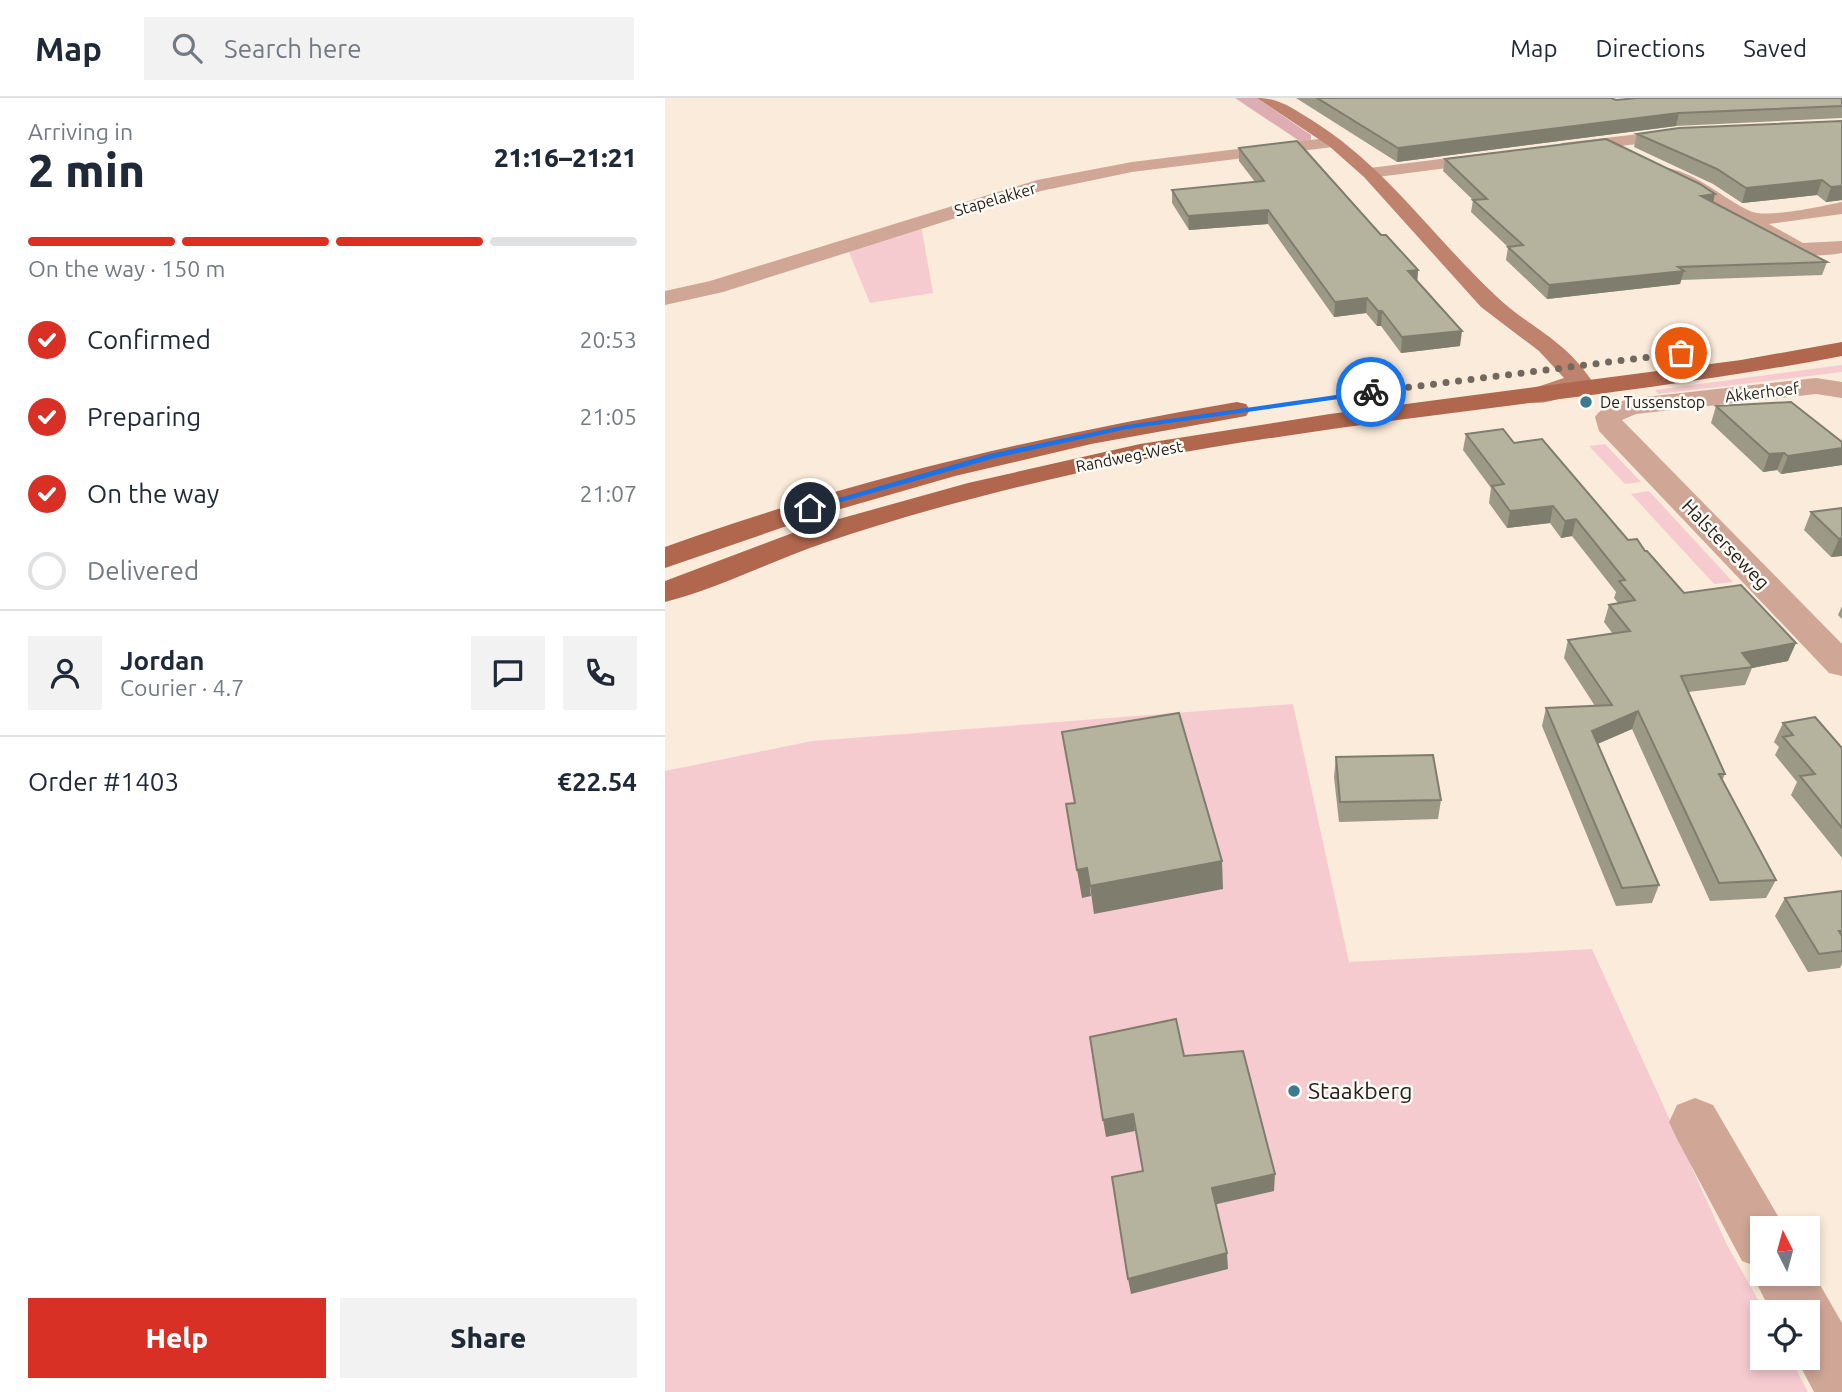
<!DOCTYPE html>
<html lang="en">
<head>
<meta charset="utf-8">
<style>
  body { margin:0; font-family:Ubuntu,sans-serif; background:#f2f2f3; color:#1f2937; height:100vh; display:flex; flex-direction:column; font-size:26px; white-space:nowrap }
  * { box-sizing:border-box; margin:0 }
  p { font-size:23px; color:#747a83 }
  .icon { flex:none; width:38px; height:38px; fill:none; stroke:currentColor; stroke-width:2; stroke-linecap:round; stroke-linejoin:round }
  .map { position:relative; flex:1; overflow:hidden }
  .sheet { display:flex; flex-direction:column; background:#fff; width:665px }
  .sheet>* { flex:none }
  .needle { width:46px; rotate:354deg }
  .buttons { position:absolute; left:1085px; top:1118px; display:grid; gap:14px }
  .buttons a { display:grid; place-items:center; width:70px; height:70px; border-radius:0px; background:#fff; box-shadow:0 4px 10px #0003; font-size:35px }
  .pin { position:absolute; display:grid; place-items:center; width:60px; height:60px; color:#fff; margin:-30px; border:4px solid #fff; border-radius:50%; box-shadow:0 2px 7px #0007 }
  .courier { position:absolute; display:grid; place-items:center; width:70px; height:70px; margin:-35px; border:5px solid #1a73e8; border-radius:50%; background:#fff; color:#222; box-shadow:0 2px 9px #0007 }
  .summary em { font-style:normal; font-weight:800 }
  .summary div { display:flex; flex-direction:column-reverse }
  .summary { display:flex; align-items:center; justify-content:space-between; height:119px; padding:0 28px }
  h1 { font-size:46px; font-weight:800; line-height:52px }
  .bar { display:grid; grid-template-columns:repeat(4,1fr); gap:10px 7px; align-content:center; height:84px; padding:0 28px }
  .bar i { height:9px; border-radius:5px; background:#e0e1e3 }
  .bar .on { background:#d93025 }
  .bar p { grid-column:span 4 }
  .line { display:flex; align-items:center; gap:18px; padding:0 28px; border-top:2px solid #e0e1e3 }
  .line div { flex:1 }
  .round { display:grid; place-items:center; flex:none; width:74px; height:74px; border-radius:0px; background:#f2f2f3 }
  ol { padding:0 28px; list-style:none }
  li { display:flex; align-items:center; gap:21px; height:77px }
  li p { margin-inline-start:auto }
  li .icon { padding:7px; border-radius:50%; background:#d93025; color:#fff; stroke-width:4 }
  li:last-child { color:#747a83 }
  li i { width:38px; height:38px; border:4px solid #e0e1e3; border-radius:50% }
  .action { display:flex; gap:14px; margin-top:auto; padding:14px 28px }
  .action a { flex:1; height:80px; border-radius:0px; background:#d93025; color:#fff; font-size:28px; font-weight:800; line-height:80px; text-align:center }
  .action a+a { background:#f2f2f3; color:#1f2937 }
  header { display:flex; align-items:center; gap:42px; box-sizing:border-box; height:98px; padding:0 35px; background:#fff; border-bottom:2px solid #e0e1e3 }
  header strong { font-size:33px }
  nav { display:flex; gap:38px; margin-inline-start:auto; font-size:24px }
  .search { width:490px; height:63px; background:#f2f2f3; display:flex; align-items:center; gap:18px; box-sizing:border-box; padding:0 24px; border-radius:0px; color:#747a83; font-size:26px }
  main { display:flex; flex:1; min-height:0 }
  .map>svg:first-child { display:block }
</style>
</head>
<body>
<header>
<strong>Map</strong>
<div class="search"><svg class="icon" aria-label="search" viewBox="0 0 24 24"><circle cx="10" cy="10" r="6"/><path d="M15 15l6 6"/></svg>Search here</div>
<nav><a>Map</a><a>Directions</a><a>Saved</a></nav>
</header>
<main>
<section class="sheet">
<div class="summary"><div><h1>2 min</h1><p>Arriving in</p></div><em>21:16–21:21</em></div>
<div class="bar"><i class="on"></i><i class="on"></i><i class="on"></i><i></i><p>On the way · 150 m</p></div>
<ol>
<li><svg class="icon" aria-label="check" viewBox="0 0 24 24"><path d="M5 12l5 5 9-10"/></svg>Confirmed<p>20:53</p></li>
<li><svg class="icon" aria-label="check" viewBox="0 0 24 24"><path d="M5 12l5 5 9-10"/></svg>Preparing<p>21:05</p></li>
<li><svg class="icon" aria-label="check" viewBox="0 0 24 24"><path d="M5 12l5 5 9-10"/></svg>On the way<p>21:07</p></li>
<li><i></i>Delivered</li>
</ol>
<div class="line" style="height:126px"><a class="round"><svg class="icon" aria-label="person" viewBox="0 0 24 24"><circle cx="12" cy="8" r="4"/><path d="M4 21q1-7 8-7t8 7"/></svg></a><div><b>Jordan</b><p>Courier · 4.7</p></div><a class="round"><svg class="icon" aria-label="chat" viewBox="0 0 24 24"><path d="M4 5h16v11H9l-5 4z"/></svg></a><a class="round"><svg class="icon" aria-label="phone" viewBox="0 0 24 24"><path d="M5 4h4l2 5-3 2q2 4 5 5l2-3 5 2v4C11 20 4 13 5 4z"/></svg></a></div>
<div class="line" style="height:91px"><div>Order #1403</div><b>€22.54</b></div>
<div class="action"><a>Help</a><a>Share</a></div>
</section>
<div class="map">
<svg width="1177" height="1294" viewBox="0 0 1177 1294">
  <rect width="100%" height="100%" fill="#fbebda"/>
  <path fill="#f6cbd0" d="M256,127l12,68 -63,10 -22,-53z
    M1177,267v7l-184,22 -3,-4z
    M940,346l36,38 -16,2 -36,-38z
    M984,393l84,91 -19,2 -83,-90z
    M628,606l56,258 243,-13 135,296 38,67h-3v46h28l18,34h-1143v-621l147,-30z"/>
  <path fill="#deacb3" d="M570,0h22l54,37v5l-10,2z"/>
  <g fill="none" stroke-linecap="round" stroke-linejoin="round">
    <path fill="#d0a697" fill-rule="evenodd" d="M1025,30l8,5 -2,4 -134,16 -9,-5 9,-5z
      M670,39l8,5 -2,4 -209,26 -91,19 -318,101 -58,13v-14l45,-10 327,-101 95,-18z
      M830,54l6,1 3,4 -3,4 -131,17 -9,-5 9,-5z
      M1003,70c32,7 54,30 82,43 16,8 73,-5 92,-9v12l-73,10 34,19 39,-2v12c-31,6 -71,2 -91,-25l2,-3 -12,-2 -43,-29 -36,-17 -3,-4z
      M1151,280l26,4v16l-26,-4 -180,20 -14,6 220,224v32l-13,-3 -230,-242 -4,-14c9,-13 26,-16 41,-19z
      M1030,1000l18,7 72,123h-23v46h46v-10l34,59v69h-28l-18,-34h12v-46h-37l-19,-38 3,-8 -13,-5 -65,-122 -8,-17 8,-17z"/>
    <path fill="#be826d" fill-rule="evenodd" d="M592,0c22,0 35,10 53,21 75,46 123,118 186,177 35,33 66,41 96,85l-4,5c-17,9 -41,20 -60,16l-4,-6 4,-6 36,-12 -25,-27 -58,-44 -117,-130 -35,-31z"/>
    <path fill="#b0674e" fill-rule="evenodd" d="M1177,244v14c-232,44 -469,60 -701,104 -103,20 -218,49 -317,83 -53,18 -105,45 -159,59v-21l138,-52 165,-46 172,-39 190,-30 411,-54z
      M572,304l9,2 4,6 -4,6 -155,28 -136,32 -139,40 -151,52v-21c186,-67 377,-112 572,-145z"/>
  </g>
  <path fill="#9c9987" d="M631,0h315l5,2 226,-2v20l-166,8 -279,36z
    M1177,23v79l-16,2 -9,-7 -75,8 -29,-19 -79,-37 3,-13z
    M574,50l142,87 37,35 -1,11 43,65 -59,7 -20,-27h-4l-11,-13 -32,4 -66,-93 -79,6 -17,-27v-13l83,-8 -16,-21z
    M780,61l268,43 114,60 -5,13 -141,5 -1,4 -133,15 -41,-39 2,-13 -37,-35 2,-12 -30,-29z
    M1051,308l126,59 -61,9 -4,-4 -14,2 -52,-49z
    M801,336l48,9 114,97 17,11 39,42 104,68 -36,7 -7,17 -57,7 37,82 -3,7 54,99 -10,18 -56,3 -78,-172 -35,15 62,141 -7,18 -36,3 -74,-180 4,-18 49,-2 -31,-48 4,-18 45,-6 -9,-12 5,-17 9,-2 -4,-5 2,-6 -44,-56 -11,2 -11,-15 -43,5 -18,-25 2,-15 -28,-38z
    M1177,410v48l-11,1 -27,-27 7,-18z
    M1177,508v13l-4,-4z
    M1118,625l59,25v110l-51,-63 6,-13 -22,-27 4,-8 -5,-5z
    M671,659l105,43 -3,19 -99,3 -5,-45z
    M1177,793v73l-2,4 -32,4 -33,-56 10,-18z"/>
  <path fill="#7f7d6e" d="M1014,15l-3,13 -279,36 1,-14z
    M1157,82l-5,15 -75,8 4,-15z
    M1177,88v14l-16,2 5,-15z
    M1050,96l-3,13 -11,-11z
    M603,112v14l-79,6 -1,-14z
    M753,172l-1,15 -9,-14z
    M1019,173l-4,13 -133,15 2,-14z
    M702,200l-1,15 -32,4 1,-15z
    M713,213h4l-1,15h-4z
    M797,233l-2,15 -59,7 1,-16z
    M1177,350v17l-61,9 7,-18z
    M1119,355l-7,17 -14,2 6,-18z
    M888,408l-3,17 -43,5 3,-17z
    M911,421l-4,17 -11,2 4,-17z
    M1177,440v18l-11,1 8,-18z
    M1131,545l-8,18 -36,7 -10,-15z
    M973,613l-6,18 -46,20 6,-18z
    M557,763l1,28 -129,25 -4,-28z
    M422,770l4,28 -9,2 -5,-28z
    M468,1016l2,17 -29,6 -3,-17z
    M610,1076l-1,17 -61,14 -1,-17z
    M562,1155l1,16 -97,25 -3,-15z"/>
  <path fill="#b5b29d" stroke="#7f7d6e" stroke-width="2" d="M652,0h294l5,2 21,-2h205v8l-163,7 -281,35z
    M1177,23v65l-11,1 -9,-7 -76,8 -29,-19 -80,-35 42,-6z
    M941,41l94,45 15,10 -14,2 126,66 -149,5 6,4 -135,14 -41,-38 15,-2 -50,-45 14,-1 -42,-40z
    M632,43l84,94h5l32,35 -10,1 54,60 -60,6 -20,-26h-4l-11,-13 -32,4 -67,-92 -80,6 -16,-26 92,-9 -25,-33z
    M1126,304l51,40v6l-54,8 -4,-3 -15,1 -53,-48z
    M838,331l11,14 28,-4 86,101 9,-1 8,12h2l37,42 57,-8 55,58 -54,10 11,14 -72,9 44,98h-6l57,106 -57,3 -81,-172 -46,20 67,154 -37,3 -76,-180 66,-3 -44,-65 62,-9 -21,-26 26,-5 -16,-19 6,-1 -49,-61 -11,2 -12,-15 -43,5 -18,-25 12,-2 -38,-50z
    M1177,410v30l-3,1 -28,-27z
    M514,615l43,148 -132,25 -3,-18 -10,2 -11,-66 9,-1 -13,-71z
    M1150,619l27,31v80l-42,-52 15,-2 -32,-37 10,-2 -10,-12z
    M768,657l8,45 -101,2 -4,-45z
    M1177,793v40h-3l3,5v15l-23,3 -34,-56z
    M511,921l8,37 59,-5 32,123 -63,14 15,65 -99,26 -16,-102 31,-6 -10,-57 -30,6 -13,-83z"/>
  <path fill="#1a73e8" d="M706,292l3,4 -247,35 -132,29 -182,52 -8,-2 185,-54 137,-29z"/>
  <g fill="none" stroke-linecap="round" stroke-linejoin="round">
    <path stroke="#71685e" stroke-width="7" stroke-dasharray="0 12.6" d="M706,294l310,-39"/>
  </g>
  <g fill="#3b7a8f" stroke="#fefbf7" stroke-width="2.5">
    <circle cx="921" cy="304" r="7"/>
    <circle cx="629" cy="993" r="7"/>
  </g>
  <g text-anchor="middle" stroke-width="5" stroke-linejoin="round" paint-order="stroke">
    <g font-size="16" fill="#27221b" stroke="#fefbf7">
      <text transform="translate(330 101) rotate(-16)" y="6">Stapelakker</text>
      <text transform="translate(1097 294) rotate(-7)" y="6">Akkerhoef</text>
      <text transform="translate(464 358) rotate(-11)" y="6">Randweg-West</text>
    </g>
    <g font-size="16" fill="#27221b" stroke="#fefbf7" text-anchor="start">
      <text x="935" y="310">De Tussenstop</text>
    </g>
    <g font-size="19" fill="#27221b" stroke="#fefbf7">
      <text transform="translate(1061 446) rotate(46)" y="7">Halsterseweg</text>
    </g>
    <g font-size="23" fill="#27221b" stroke="#fefbf7" text-anchor="start">
      <text x="643" y="1001">Staakberg</text>
    </g>
  </g>
</svg>
<div class="buttons">
<a><svg class="needle" viewBox="-14 -14 28 28"><path d="M0-13l5 13h-10z" fill="#e53935"/><path d="M0 13l5-13h-10z" fill="#747a83"/></svg></a>
<a><svg class="icon" aria-label="locate" viewBox="0 0 24 24"><circle cx="12" cy="12" r="6"/><path d="M12 2v4M12 18v4M2 12h4M18 12h4"/></svg></a>
</div>
<div class="pin" style="left:1016px;top:255px;background:#ea580c"><svg class="icon" aria-label="bag" viewBox="0 0 24 24"><path d="M5 8h14l-1 12H6zM9 8a3 3 0 0 1 6 0"/></svg></div>
<div class="pin" style="left:145px;top:410px;background:#1f2937"><svg class="icon" aria-label="home" viewBox="0 0 24 24"><path d="M3 11l9-7 9 7M6 9v11h12V9"/></svg></div>
<div class="courier" style="left:706px;top:294px"><svg class="icon" aria-label="bike" viewBox="0 0 24 24"><circle cx="6" cy="16" r="4"/><circle cx="18" cy="16" r="4"/><path d="M6 16l4-8h5l3 8M10 8l3 8H6M13 5h3"/></svg></div>
</div>
</main>
</body>
</html>
